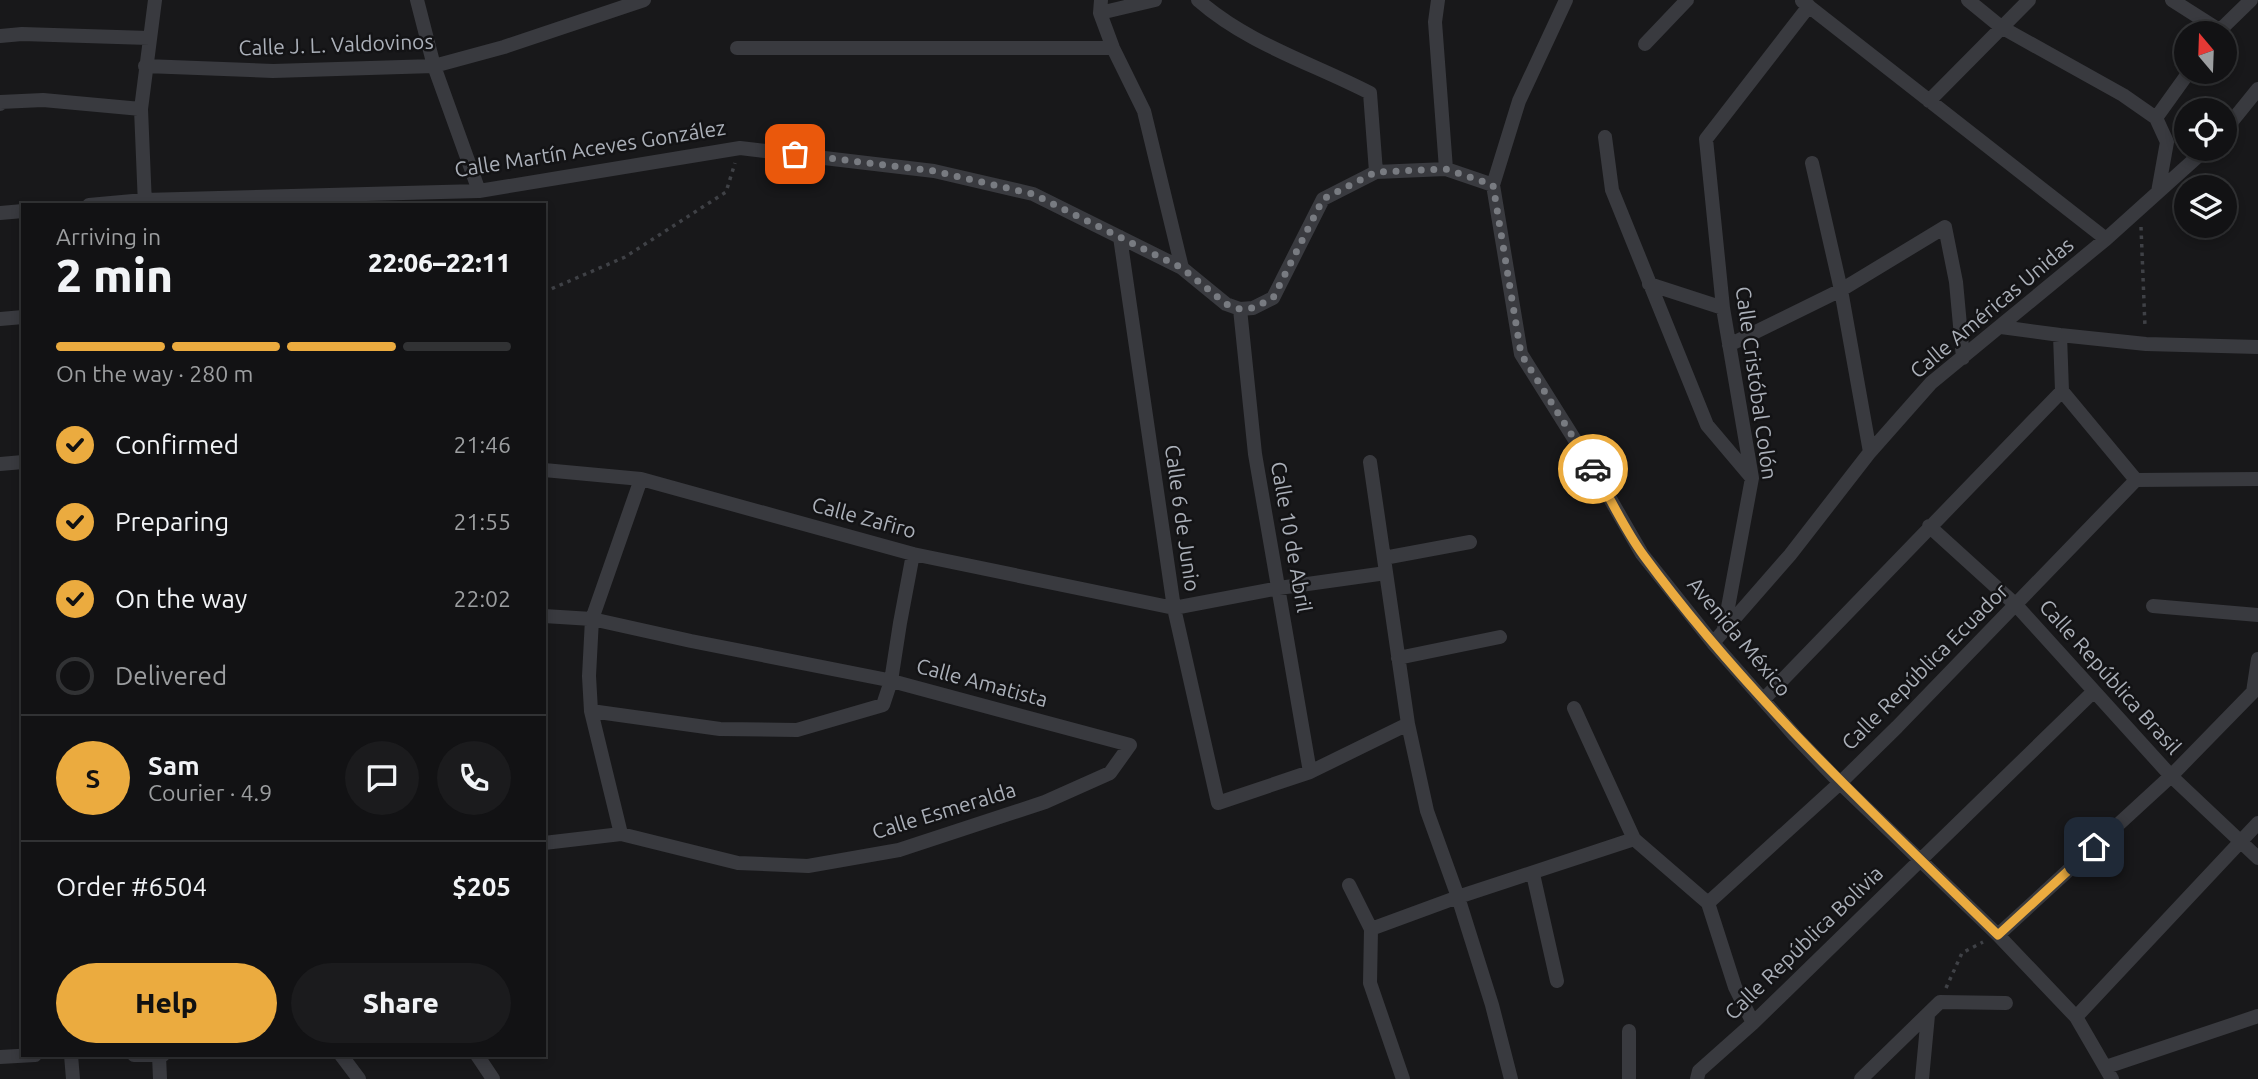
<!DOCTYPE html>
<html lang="en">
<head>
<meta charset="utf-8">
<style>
  body { margin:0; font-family:Ubuntu,sans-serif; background:#1b1b1d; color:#f1f3f6; height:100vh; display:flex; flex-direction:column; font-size:26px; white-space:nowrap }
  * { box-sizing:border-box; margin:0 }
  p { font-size:23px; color:#9c9ea0 }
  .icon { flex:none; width:38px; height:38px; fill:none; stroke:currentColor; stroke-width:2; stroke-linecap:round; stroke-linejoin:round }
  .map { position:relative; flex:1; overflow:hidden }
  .details { position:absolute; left:21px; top:203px; width:525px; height:854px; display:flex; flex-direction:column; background:#121214; border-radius:0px; box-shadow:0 4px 10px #0003,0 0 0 2px #313234 }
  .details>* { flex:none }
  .needle { width:46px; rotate:341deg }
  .tools { position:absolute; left:2174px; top:21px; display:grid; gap:14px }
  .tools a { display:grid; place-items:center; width:63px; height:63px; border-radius:50%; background:#121214; box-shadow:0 4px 10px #0003,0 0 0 2px #313234; font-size:35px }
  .pin { position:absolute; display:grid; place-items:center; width:60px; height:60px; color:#fff; margin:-30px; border-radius:14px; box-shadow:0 4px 10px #0006 }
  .courier { position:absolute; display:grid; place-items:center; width:70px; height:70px; margin:-35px; border:5px solid #ebab3f; border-radius:50%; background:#fff; color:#222; box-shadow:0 2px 9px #0007 }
  .headline em { font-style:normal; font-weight:800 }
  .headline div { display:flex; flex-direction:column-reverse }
  .headline { display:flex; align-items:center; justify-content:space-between; height:119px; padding:0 35px }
  h1 { font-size:46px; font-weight:800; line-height:52px }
  .bar { display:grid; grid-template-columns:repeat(4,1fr); gap:10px 7px; align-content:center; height:84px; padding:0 35px }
  .bar i { height:9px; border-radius:5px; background:#313234 }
  .bar .active { background:#ebab3f }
  .bar p { grid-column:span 4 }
  .line { display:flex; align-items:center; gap:18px; padding:0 35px; border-top:2px solid #313234 }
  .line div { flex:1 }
  .round { display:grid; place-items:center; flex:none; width:74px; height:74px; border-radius:37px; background:#1b1b1d }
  ol { padding:0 35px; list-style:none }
  li { display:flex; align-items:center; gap:21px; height:77px }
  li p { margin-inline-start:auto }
  li .icon { padding:7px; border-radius:50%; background:#ebab3f; color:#111; stroke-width:4 }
  li:last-child { color:#9c9ea0 }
  li i { width:38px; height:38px; border:4px solid #313234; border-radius:50% }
  .action { display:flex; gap:14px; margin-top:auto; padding:14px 35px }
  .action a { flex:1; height:80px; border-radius:42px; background:#ebab3f; color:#111; font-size:28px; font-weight:800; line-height:80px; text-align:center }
  .action a+a { background:#1b1b1d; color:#f1f3f6 }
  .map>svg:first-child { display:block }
</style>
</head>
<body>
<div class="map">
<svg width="2258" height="1079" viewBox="0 0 2258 1079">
  <rect width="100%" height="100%" fill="#18181a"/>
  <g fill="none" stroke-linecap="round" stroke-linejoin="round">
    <path stroke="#3f4146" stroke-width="3.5" stroke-dasharray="3.5 5" stroke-linecap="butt" d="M2141,227l4,100
      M544,292l81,-35 101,-65 9,-29
      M1946,988l16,-35 21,-11"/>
    <path stroke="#393a3f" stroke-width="14" d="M417,0l17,66 45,125
      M1101,0l-1,13 13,35 31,63 38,157
      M1198,0c50,44 114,63 172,93l6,79
      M1438,0l-3,22 11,147
      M1968,0l33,27 122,68 33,23 11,24 -9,50
      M2172,0l47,30
      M1802,1l304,238
      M1100,13l55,-13
      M2217,33l34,-33
      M0,36l22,-2 127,4
      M1645,44l42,-44
      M737,48h376
      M145,66l128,5 161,-5 70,-19 140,-47
      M1929,101l100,-101
      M0,104v-2l43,-2 98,9
      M2156,118l33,-46
      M2224,131l34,-42
      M1605,137l7,53 95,235 44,52
      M1812,163l29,127 29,162
      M1493,185l26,-84 47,-101
      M89,205l55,-5 335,-9 261,-43 194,23 99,23 149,74 44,36 14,5 13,-1 20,-10 50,-99 53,-27 70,-3 47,16 28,169 69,110 52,90 71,89 82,93 45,47 158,152 78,82 36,62
      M145,205l-4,-96 14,-109
      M0,213l23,-2
      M1120,237l54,371 44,195 92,-31 98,-48
      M1649,284l74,24
      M1240,309l15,145 55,318
      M0,319l23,-2
      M2001,327l59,8 86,9 112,3
      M2060,335l2,56 74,89
      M1729,345l112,-55 104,-63 11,55 7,76
      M1370,462l38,262 19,87 31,86 34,108 19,74
      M0,464l23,-2
      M544,470l97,9 272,75 261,54 105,-20 107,-15
      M2136,480l122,-1
      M1929,526l87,79 155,171 87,82
      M1384,558l86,-16
      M2153,606l105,9
      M544,616l48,3 99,22 197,39 242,65 -20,28 -65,29 -146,48 -91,16 -70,-3 -117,-29 -77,9
      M1724,629l28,-151 -29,-170 -17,-169 103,-133
      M1713,643l77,-88 80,-103 61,-69 175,-144 100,-90
      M1398,658l102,-21
      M1763,700l299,-309
      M1574,708l60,131 74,64
      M591,711l129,18 77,1 86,-25 8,-24 9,-58 13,-69
      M621,834l-30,-123 -2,-35 3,-57 49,-140
      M1533,874l24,107
      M1349,885l22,44 -1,54 33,96
      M1708,903l132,-120 57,-56 239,-247
      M1708,903l27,84 18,36
      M1371,929l87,-32 176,-58
      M1998,935l173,-159 82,-84 5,-33
      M2076,1017l182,-194
      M1629,1031v48
      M71,1055l2,24
      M134,1055h29
      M159,1055l1,24
      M341,1055l18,24
      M477,1055l16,24
      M0,1057l35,-2
      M2106,1067l152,-51
      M1697,1079l2,-8 54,-48 340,-331
      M1861,1079l79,-77 66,1
      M1922,1079l6,-64"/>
  </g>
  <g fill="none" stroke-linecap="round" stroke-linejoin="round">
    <path stroke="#787b81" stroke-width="7" stroke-dasharray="0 12.6" d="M795,154l139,17 99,23 149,74 44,36 14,5 13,-1 20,-10 50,-99 53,-27 70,-3 47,16 28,169 72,115"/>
    <path stroke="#ebab3f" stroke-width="9" d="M1593,469c17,28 31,60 51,87 103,140 230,258 354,379l96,-88"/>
  </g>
  <g text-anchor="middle" stroke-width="5" stroke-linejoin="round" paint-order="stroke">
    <g font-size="21" fill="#abb0b9" stroke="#131315">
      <text transform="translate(336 45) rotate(-2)" y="7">Calle J. L. Valdovinos</text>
      <text transform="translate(590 149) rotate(-9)" y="7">Calle Martín Aceves González</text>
      <text transform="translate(1992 308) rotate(-40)" y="7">Calle Américas Unidas</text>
      <text transform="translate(1756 383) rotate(82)" y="7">Calle Cristóbal Colón</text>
      <text transform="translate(864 518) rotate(15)" y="7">Calle Zafiro</text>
      <text transform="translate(1182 518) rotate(82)" y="7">Calle 6 de Junio</text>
      <text transform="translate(1291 537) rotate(80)" y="7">Calle 10 de Abril</text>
      <text transform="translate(1739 637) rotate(50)" y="7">Avenida México</text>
      <text transform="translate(1925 667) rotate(-45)" y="7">Calle República Ecuador</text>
      <text transform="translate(2110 677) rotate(48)" y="7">Calle República Brasil</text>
      <text transform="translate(982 683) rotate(15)" y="7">Calle Amatista</text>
      <text transform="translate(944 811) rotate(-17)" y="7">Calle Esmeralda</text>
      <text transform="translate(1804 943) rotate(-44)" y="7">Calle República Bolivia</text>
    </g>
  </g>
</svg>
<div class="tools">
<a><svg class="needle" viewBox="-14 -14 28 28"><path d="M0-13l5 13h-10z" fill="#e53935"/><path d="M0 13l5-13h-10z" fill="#9c9ea0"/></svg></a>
<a><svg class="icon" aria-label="locate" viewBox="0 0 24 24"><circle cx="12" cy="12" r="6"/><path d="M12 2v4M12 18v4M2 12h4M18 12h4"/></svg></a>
<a><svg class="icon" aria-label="layers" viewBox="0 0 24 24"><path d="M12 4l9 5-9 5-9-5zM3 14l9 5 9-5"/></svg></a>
</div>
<div class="pin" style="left:795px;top:154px;background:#ea580c"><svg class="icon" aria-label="bag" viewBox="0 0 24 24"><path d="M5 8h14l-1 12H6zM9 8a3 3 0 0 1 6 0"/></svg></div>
<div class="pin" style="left:2094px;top:847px;background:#1f2937"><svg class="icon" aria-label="home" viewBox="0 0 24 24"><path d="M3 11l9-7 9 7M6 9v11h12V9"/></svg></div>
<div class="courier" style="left:1593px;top:469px"><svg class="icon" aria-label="car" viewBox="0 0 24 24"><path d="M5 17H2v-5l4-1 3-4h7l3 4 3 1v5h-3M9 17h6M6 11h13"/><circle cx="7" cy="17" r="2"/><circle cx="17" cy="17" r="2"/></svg></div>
<section class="details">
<div class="headline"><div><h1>2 min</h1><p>Arriving in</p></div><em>22:06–22:11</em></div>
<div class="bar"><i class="active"></i><i class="active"></i><i class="active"></i><i></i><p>On the way · 280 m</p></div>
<ol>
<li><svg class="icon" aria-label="check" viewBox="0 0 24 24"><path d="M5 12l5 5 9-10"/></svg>Confirmed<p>21:46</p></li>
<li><svg class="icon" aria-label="check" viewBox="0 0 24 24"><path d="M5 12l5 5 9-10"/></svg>Preparing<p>21:55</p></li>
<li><svg class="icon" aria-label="check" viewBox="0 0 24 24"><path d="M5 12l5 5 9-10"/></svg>On the way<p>22:02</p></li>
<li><i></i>Delivered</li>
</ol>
<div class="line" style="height:126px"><b class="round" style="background:#ebab3f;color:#111">S</b><div><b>Sam</b><p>Courier · 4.9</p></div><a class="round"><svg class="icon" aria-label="chat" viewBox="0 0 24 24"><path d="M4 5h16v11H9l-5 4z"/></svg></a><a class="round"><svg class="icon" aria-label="phone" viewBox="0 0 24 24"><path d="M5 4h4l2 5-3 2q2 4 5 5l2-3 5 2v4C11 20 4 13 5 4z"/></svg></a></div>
<div class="line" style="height:91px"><div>Order #6504</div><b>$205</b></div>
<div class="action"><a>Help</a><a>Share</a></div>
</section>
</div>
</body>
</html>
